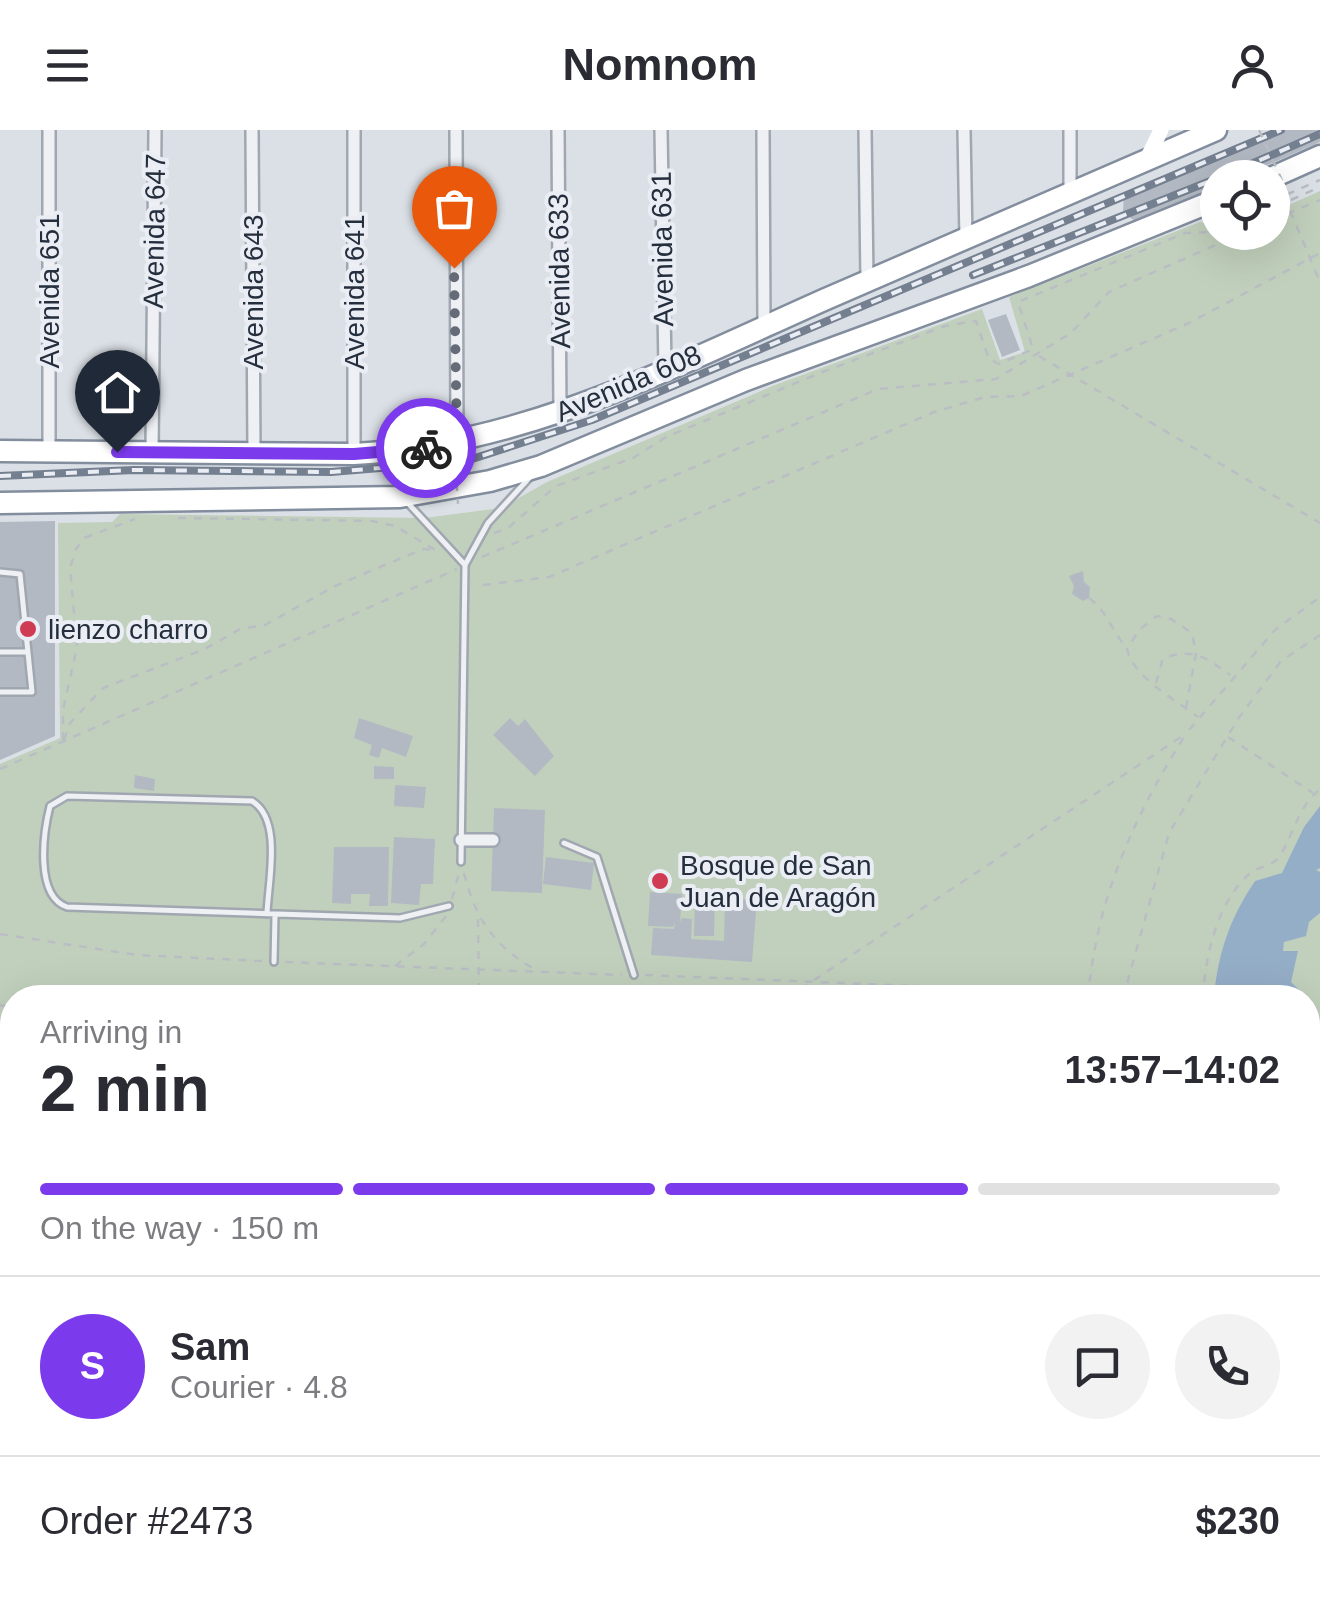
<!DOCTYPE html>
<html lang="en">
<head>
<meta charset="utf-8">
<style>
  body { margin:0; font-family:Arial,sans-serif; background:#f2f2f3; color:#2b2b33; height:100vh; display:flex; flex-direction:column; font-size:38px; white-space:nowrap }
  * { box-sizing:border-box; margin:0 }
  p { font-size:32px; color:#7c7c81 }
  .icon { flex:none; width:55px; height:55px; fill:none; stroke:currentColor; stroke-width:2; stroke-linecap:round; stroke-linejoin:round }
  .map { position:relative; flex:1; overflow:hidden }
  .details { position:absolute; left:0px; top:855px; width:1320px; height:622px; display:flex; flex-direction:column; background:#fff; border-radius:40px 40px 0 0; box-shadow:0 10px 40px #0002 }
  .details>* { flex:none }
  .fabs { position:absolute; left:1200px; top:30px; display:grid; gap:20px }
  .fabs a { display:grid; place-items:center; width:90px; height:90px; border-radius:50%; background:#fff; box-shadow:0 10px 40px #0002; font-size:50px }
  .pin { position:absolute; display:grid; place-items:center; width:85px; height:85px; color:#fff; margin:-102px -42px; border-radius:50% 50% 50% 0; rotate:-45deg; box-shadow:0 0 10px #0007 }
  .pin .icon { rotate:45deg }
  .courier { position:absolute; display:grid; place-items:center; width:100px; height:100px; margin:-50px; border:8px solid #7c3aed; border-radius:50%; background:#fff; color:#222; box-shadow:0 2px 12px #0007 }
  .summary em { font-style:normal; font-weight:700 }
  .summary div { display:flex; flex-direction:column-reverse }
  .summary { display:flex; align-items:center; justify-content:space-between; height:170px; padding:0 40px }
  h1 { font-size:65px; font-weight:700; line-height:75px }
  .bar { display:grid; grid-template-columns:repeat(4,1fr); gap:15px 10px; align-content:center; height:120px; padding:0 40px }
  .bar i { height:12px; border-radius:8px; background:#e1e1e2 }
  .bar .on { background:#7c3aed }
  .bar p { grid-column:span 4 }
  .line { display:flex; align-items:center; gap:25px; padding:0 40px; border-top:2px solid #e1e1e2 }
  .line div { flex:1 }
  .round { display:grid; place-items:center; flex:none; width:105px; height:105px; border-radius:52px; background:#f2f2f3 }
  header { display:flex; justify-content:space-between; align-items:center; height:130px; padding:0 40px; background:#fff; font-size:45px; font-weight:700 }
  .map>svg:first-child { display:block }
</style>
</head>
<body>
<header><svg class="icon" aria-label="menu" viewBox="0 0 24 24"><path d="M4 6h16M4 12h16M4 18h16"/></svg>Nomnom<svg class="icon" aria-label="person" viewBox="0 0 24 24"><circle cx="12" cy="8" r="4"/><path d="M4 21q1-7 8-7t8 7"/></svg></header>
<div class="map">
<svg width="1320" height="1477" viewBox="0 0 1320 1477">
  <rect width="100%" height="100%" fill="#dbe0e6"/>
  <path fill="#c1d0bc" d="M1320,61v1416h-644l-9,-12h641v-597h-1296v264l-12,-7v-491l60,-26 -2,-215 54,-1 8,-8 304,4 77,-10 46,-26 228,-97 207,-76 18,51 25,-8 -16,-55 191,-75 17,5 1,5h54l1,-20z"/>
  <path fill="#95aec7" d="M1320,676v62l-4,2 4,2v41l-11,9 -3,14 -22,6 -1,9h15l-7,31 8,8 -9,7h-76c4,-44 16,-79 41,-116l27,-8 22,-46z
    M1308,897l12,40 -1,113 -11,-2z"/>
  <path fill="#b2b9c3" d="M1272,0h48v12l-82,36h-20v9l-82,35 -13,-10 1,-18z
    M1006,184l14,36 -18,7 -14,-37z
    M55,391v215l-55,24v-238z
    M1083,441l1,11 6,5 -1,11 -6,3 -11,-7 2,-8 -5,-10z
    M359,588l54,18 -7,21 -24,-9 -3,10 -10,-3 3,-10 -18,-7z
    M510,588l8,8 7,-7 29,37 -19,20 -42,-41z
    M374,636l20,1v12h-20z
    M135,645l20,4 -1,12 -20,-3z
    M395,655l31,2 -2,21 -30,-2z
    M494,678l51,2 -3,83 -51,-2z
    M394,707l41,2 -2,45h-12l-2,21 -28,-2z
    M334,717h55l-1,59h-19l1,-12h-19v10l-19,-1z
    M546,727l48,6 -3,27 -48,-6z
    M650,762l32,2 -2,28 2,-4 10,1 -1,20 33,2 1,-43 32,2 -5,62 -101,-7 2,-27 21,1 1,-7 -2,5 -25,-1z
    M695,767h20l-1,39h-20z
    M122,1465h148l-6,12h-150z
    M412,1465h24l3,1 -6,11h-27z"/>
  <g fill="none" stroke-linecap="round" stroke-linejoin="round">
    <defs>
      <path id="lane" d="M406,371l59,64
        M0,442l20,2 12,118h-32
        M0,522h27
        M564,713l33,14 37,118
        M461,732l4,-297 23,-42 42,-46
        M267,784c1,-32 16,-94 -15,-113l-185,-5 -17,10c-7,28 -15,90 17,101l333,11 49,-12
        M274,832l1,-47
        M659,1465l2,12"/>
      <path id="street" d="M252,0l2,324
        M354,0v324
        M456,0l1,313
        M558,0l2,283
        M661,0l4,238
        M763,0l1,197
        M865,0l2,151
        M964,0l2,110
        M1070,0v64
        M49,321v-321
        M152,323l3,-323
        M461,710h32
        M0,1286l12,-2
        M0,1401l12,-2
        M60,1477l25,-4
        M397,1477l6,-12"/>
      <path id="primary" d="M0,1157l12,6
        M0,1207l12,6
        M499,1465l23,12
        M589,1465l23,12"/>
      <path id="highway" d="M1271,48l49,-22
        M0,321l354,3c170,-9 319,-87 472,-155 130,-57 260,-112 390,-169
        M0,373l400,-6 90,-16 51,-15 205,-86 283,-104 189,-77"/>
    </defs>
    <use href="#lane" stroke="#a1a7b0" stroke-width="10"/>
    <use href="#street" stroke="#a1a7b0" stroke-width="16"/>
    <use href="#primary" stroke="#9aa4b2" stroke-width="22"/>
    <use href="#highway" stroke="#828d9d" stroke-width="25"/>
    <path stroke="#babec4" stroke-width="2.5" stroke-dasharray="8 8" stroke-linecap="butt" d="M1284,66l36,86
      M1291,70l29,-13
      M1272,71l48,-21
      M1272,77l11,-5
      M1272,90l48,-20
      M1221,102l12,6
      M1039,226l281,167
      M178,388l194,3 23,5 42,25
      M494,403l14,-5 48,-42 77,-28 33,-21 154,-64 125,-47 31,-5 13,38 10,5 34,-15 -15,-47 167,-69 33,-1
      M482,427l396,-168 118,-10 75,-46 38,-41 136,-60
      M483,455l66,-8 385,-165 51,-15 36,-1 168,-73 131,-70
      M1089,468c18,13 22,32 37,49
      M1156,553l7,-25c32,-10 42,-1 67,17
      M1186,578l10,-55 -4,-20 -21,-14 -14,-3 -18,14 -12,19c8,30 46,49 71,68
      M1189,600l86,-100 45,-33
      M1228,607l85,56
      M63,610v-30l14,-63 -7,-79 6,-19 8,-11 51,-19
      M64,610l6,-17 33,-35 102,-39 35,-20 25,-4 70,-39 88,-37 9,1
      M0,639l457,-200
      M464,743c12,47 30,73 72,97
      M452,769l7,-26
      M478,789l1,79
      M0,804l137,21 125,6
      M285,832l337,13
      M395,836l29,-22 22,-28
      M645,845l443,18
      M787,868l400,-265
      M1088,868c8,-97 45,-180 96,-261
      M1123,868l46,-165 69,-114 43,-58 39,-26
      M1203,868c2,-42 14,-94 45,-123 10,-10 24,-7 32,-19 14,-23 18,-49 40,-67
      M0,875l12,3
      M0,948l12,7
      M0,975l12,8
      M1308,1059h12
      M1308,1080l12,58
      M0,1101l12,11
      M1308,1141l12,14
      M1308,1382l12,10
      M1308,1395l8,-4
      M690,1465l29,12
      M922,1465l23,12
      M957,1465l24,12
      M1081,1477l6,-12"/>
    <use href="#lane" stroke="#eef0f4" stroke-width="5"/>
    <use href="#street" stroke="#eef0f4" stroke-width="11"/>
    <path stroke="#fff" stroke-width="15" d="M1146,31l15,-31
      M82,1477l8,-12
      M285,1477l6,-12"/>
    <use href="#primary" stroke="#fff" stroke-width="18"/>
    <use href="#highway" stroke="#fff" stroke-width="20"/>
    <defs>
      <path id="rail" d="M1219,48l101,-44
        M973,145l245,-97
        M0,346l134,-6 197,2 135,-11 126,-41 689,-290"/>
    </defs>
    <use href="#rail" stroke="#747f90" stroke-width="8"/>
    <use href="#rail" stroke="#eaeef4" stroke-width="4" stroke-dasharray="11" stroke-linecap="butt"/>
    <path stroke="#babec4" stroke-width="2.5" stroke-dasharray="8 8" stroke-linecap="butt" d="M1259,0l32,70 -8,2
      M451,273l7,101"/>
  </g>
  <g fill="none" stroke-linecap="round" stroke-linejoin="round">
    <path stroke="#656c78" stroke-width="10" stroke-dasharray="0 18" d="M426,318l31,-4 -3,-176"/>
    <path stroke="#7c3aed" stroke-width="12" d="M117,322l237,2 72,-6"/>
  </g>
  <g fill="#d03b54" stroke="#eaeef4" stroke-width="4">
    <circle cx="28" cy="499" r="10"/>
    <circle cx="660" cy="751" r="10"/>
  </g>
  <g text-anchor="middle" stroke-width="8" stroke-linejoin="round" paint-order="stroke">
    <g font-size="28" fill="#252e3c" stroke="#eaeef4">
      <text transform="translate(154 101) rotate(-89)" y="10">Avenida 647</text>
      <text transform="translate(662 119) rotate(-91)" y="10">Avenida 631</text>
      <text transform="translate(559 141) rotate(-91)" y="10">Avenida 633</text>
      <text transform="translate(49 161) rotate(-90)" y="10">Avenida 651</text>
      <text transform="translate(253 162) rotate(-90)" y="10">Avenida 643</text>
      <text transform="translate(354 162) rotate(-90)" y="10">Avenida 641</text>
      <text transform="translate(628 253) rotate(-23)" y="10">Avenida 608</text>
    </g>
    <g font-size="28" fill="#252e3c" stroke="#eaeef4" text-anchor="start">
      <text x="48" y="509">lienzo charro</text>
      <text x="680" y="745">Bosque de San<tspan x="680" dy="32">Juan de Aragón</tspan></text>
    </g>
  </g>
</svg>
<div class="fabs">
<a><svg class="icon" aria-label="locate" viewBox="0 0 24 24"><circle cx="12" cy="12" r="6"/><path d="M12 2v4M12 18v4M2 12h4M18 12h4"/></svg></a>
</div>
<div class="pin" style="left:454px;top:138px;background:#ea580c"><svg class="icon" aria-label="bag" viewBox="0 0 24 24"><path d="M5 8h14l-1 12H6zM9 8a3 3 0 0 1 6 0"/></svg></div>
<div class="pin" style="left:117px;top:322px;background:#1f2937"><svg class="icon" aria-label="home" viewBox="0 0 24 24"><path d="M3 11l9-7 9 7M6 9v11h12V9"/></svg></div>
<div class="courier" style="left:426px;top:318px"><svg class="icon" aria-label="bike" viewBox="0 0 24 24"><circle cx="6" cy="16" r="4"/><circle cx="18" cy="16" r="4"/><path d="M6 16l4-8h5l3 8M10 8l3 8H6M13 5h3"/></svg></div>
<section class="details">
<div class="summary"><div><h1>2 min</h1><p>Arriving in</p></div><em>13:57–14:02</em></div>
<div class="bar"><i class="on"></i><i class="on"></i><i class="on"></i><i></i><p>On the way · 150 m</p></div>
<div class="line" style="height:180px"><b class="round" style="background:#7c3aed;color:#fff">S</b><div><b>Sam</b><p>Courier · 4.8</p></div><a class="round"><svg class="icon" aria-label="chat" viewBox="0 0 24 24"><path d="M4 5h16v11H9l-5 4z"/></svg></a><a class="round"><svg class="icon" aria-label="phone" viewBox="0 0 24 24"><path d="M5 4h4l2 5-3 2q2 4 5 5l2-3 5 2v4C11 20 4 13 5 4z"/></svg></a></div>
<div class="line" style="height:130px"><div>Order #2473</div><b>$230</b></div>
</section>
</div>
</body>
</html>
